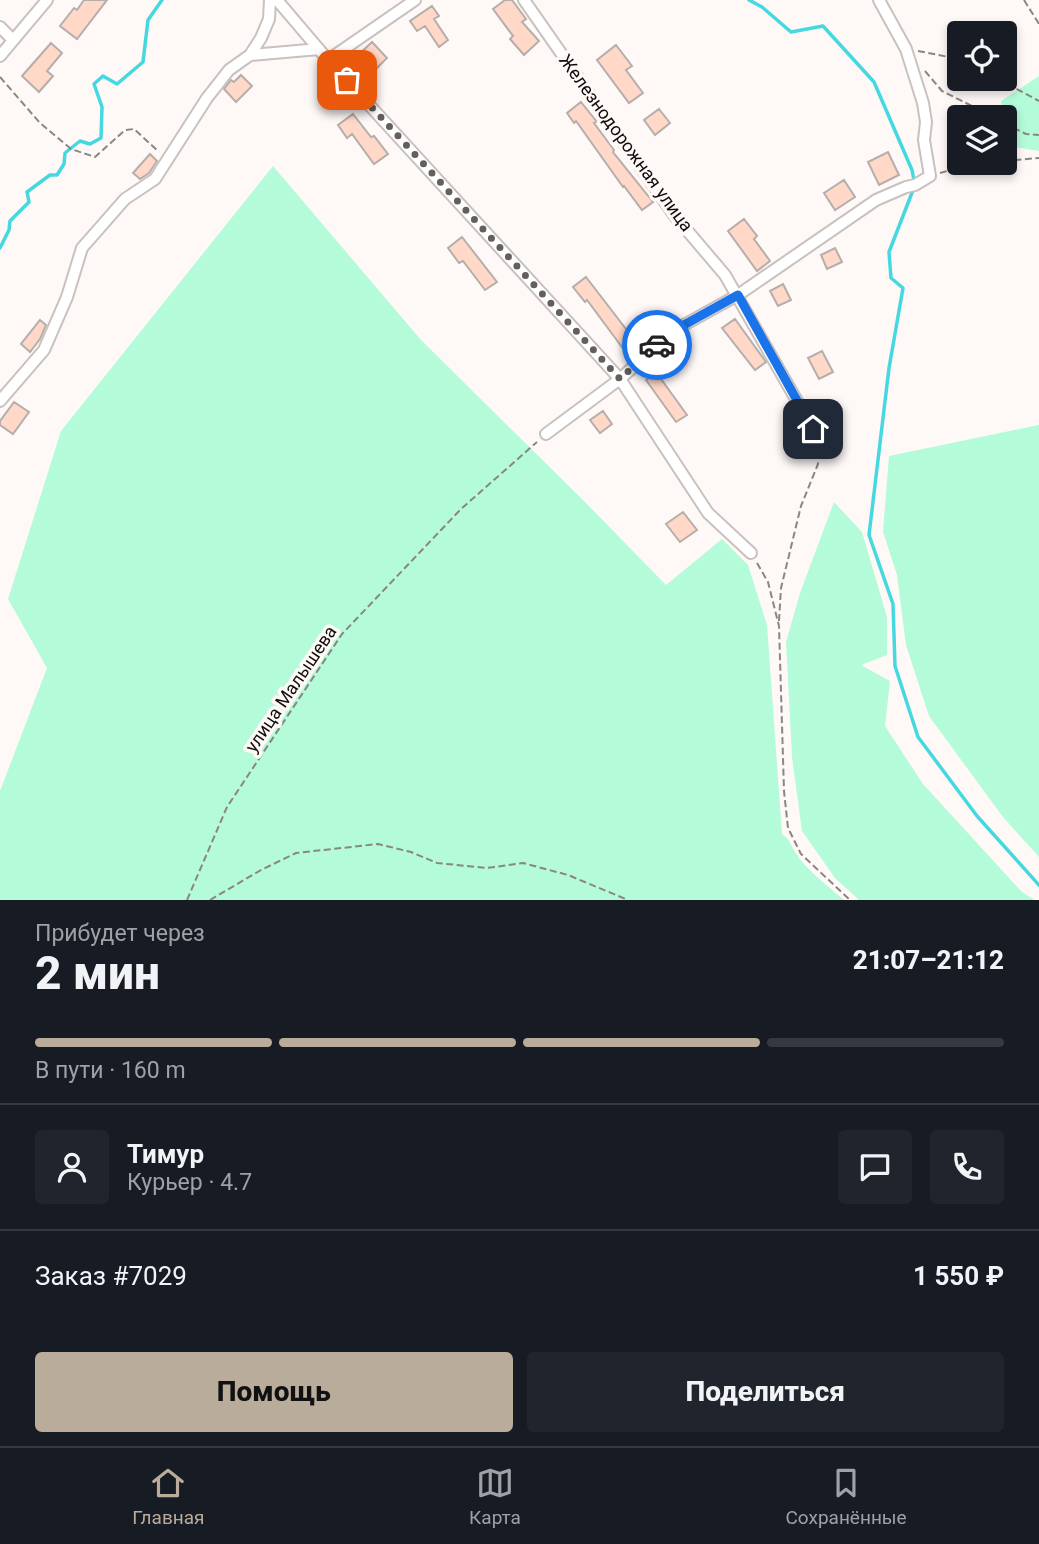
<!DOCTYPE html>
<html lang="ru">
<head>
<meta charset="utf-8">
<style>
  body { margin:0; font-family:Roboto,sans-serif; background:#20242c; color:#f1f3f6; height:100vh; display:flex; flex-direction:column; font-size:26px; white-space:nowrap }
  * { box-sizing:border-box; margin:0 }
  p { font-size:23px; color:#9ea1a6 }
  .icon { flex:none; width:38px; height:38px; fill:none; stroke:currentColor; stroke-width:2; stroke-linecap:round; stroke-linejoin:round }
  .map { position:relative; height:900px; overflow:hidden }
  .panel { display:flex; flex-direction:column; background:#171b24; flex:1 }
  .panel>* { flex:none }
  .tools { position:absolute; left:947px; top:21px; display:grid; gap:14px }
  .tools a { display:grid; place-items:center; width:70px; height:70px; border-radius:7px; background:#171b24; box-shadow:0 4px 10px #0003; font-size:35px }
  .pin { position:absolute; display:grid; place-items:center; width:60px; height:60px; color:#fff; margin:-30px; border-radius:14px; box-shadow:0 4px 10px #0006 }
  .courier { position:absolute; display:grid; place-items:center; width:70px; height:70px; margin:-35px; border:5px solid #1a73e8; border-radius:50%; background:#fff; color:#222; box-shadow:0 2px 9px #0007 }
  .summary em { font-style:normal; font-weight:800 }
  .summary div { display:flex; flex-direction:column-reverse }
  .summary { display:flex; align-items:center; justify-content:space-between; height:119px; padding:0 35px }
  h1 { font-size:46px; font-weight:800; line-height:52px }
  .bar { display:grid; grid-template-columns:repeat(4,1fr); gap:10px 7px; align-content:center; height:84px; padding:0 35px }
  .bar i { height:9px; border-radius:5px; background:#363941 }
  .bar .on { background:#baac9b }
  .bar p { grid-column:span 4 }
  .line { display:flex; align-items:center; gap:18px; padding:0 35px; border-top:2px solid #363941 }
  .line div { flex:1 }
  .round { display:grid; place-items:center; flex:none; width:74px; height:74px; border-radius:7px; background:#20242c }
  .cta { display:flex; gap:14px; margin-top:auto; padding:14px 35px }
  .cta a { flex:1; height:80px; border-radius:7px; background:#baac9b; color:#111; font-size:28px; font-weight:800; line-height:80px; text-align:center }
  .cta a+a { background:#20242c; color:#f1f3f6 }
  .tab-bar { display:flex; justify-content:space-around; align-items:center; height:98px; border-top:2px solid #363941; background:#171b24; font-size:19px; color:#9ea1a6 }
  .tab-bar a { display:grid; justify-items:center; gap:4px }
  .tab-bar .on { color:#baac9b }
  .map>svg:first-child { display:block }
</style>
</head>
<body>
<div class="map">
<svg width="1039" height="900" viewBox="0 0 1039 900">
  <rect width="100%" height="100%" fill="#fef9f7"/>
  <path fill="#b4fbd9" d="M1039,76v75l-31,-5 -7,-45z
    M273,166l148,174 163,161 82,84 56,-46 26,26 19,60 15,209c7,4 9,11 13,18 12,19 32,33 49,48h-844v-109l47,-123 -39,-69 53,-168z
    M1039,425v432l-36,-40 -74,-101 -23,-71 -9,-70 -14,-43 6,-76z
    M834,502l28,30 25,85v38l-26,10 29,16 -5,45 38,58 99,108 13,8h-176l-24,-22 -33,-47 -10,-74 -6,-115 14,-49z"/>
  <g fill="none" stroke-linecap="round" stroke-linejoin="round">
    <path stroke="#46d8e0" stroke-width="3.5" d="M749,0l13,7 29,25 32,-6 51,56 38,88 3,15 -26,67 2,26 12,10 -14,80 -20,167 24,69 2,62 23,71 59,79 62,69
      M0,248l9,-18 1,-9 19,-19 -2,-10 23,-17h7l7,-11 1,-11 15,-12 10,3 11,-6 1,-31 -8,-23 9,-8 14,8 26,-22 5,-42 14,-20"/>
  </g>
  <path fill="#ffd8c8" stroke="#b5aeab" stroke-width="2" d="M84,0h23l-30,39 -17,-13 14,-18 3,2z
    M505,0h7l14,19 -4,3 17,19 -15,14 -14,-16 3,-3 -20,-27z
    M432,6l7,10 -5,3 14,21 -9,7 -14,-21 -8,5 -7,-10z
    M372,42l15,16 -15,15 -15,-17z
    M51,43l11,10 -15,18 6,5 -14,16 -17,-16z
    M616,45l16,21 -6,4 17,23 -14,10 -32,-43z
    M241,75l11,11 -16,16 -12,-13 7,-9 3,2z
    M581,102l16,20 -3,1 20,27 -1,2 40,50 -11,8 -18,-24 -1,1 -47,-66 -2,2 -7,-10z
    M659,109l11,14 -15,12 -11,-15z
    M353,114l18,23 3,-1 14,18 -14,10 -22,-30 -5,4 -9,-13z
    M888,152l11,23 -20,10 -11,-23z
    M150,154l7,7 -8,12 -9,6 -7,-6z
    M844,180l11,17 -20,13 -11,-17z
    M744,219l13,17 -3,3 16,22 -13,10 -29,-40z
    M462,237l35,45 -12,8 -22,-29 -4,2 -11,-15z
    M835,248l7,14 -15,7 -6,-14z
    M586,277l53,69 -12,8 -40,-54 -2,2 -12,-15z
    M783,284l8,16 -13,6 -8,-15z
    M735,319l31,43 -11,8 -33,-42z
    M40,320l6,5 -6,14 -10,13 -9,-8z
    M822,351l11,21 -14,7 -11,-21z
    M656,372l31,43 -11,7 -30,-42z
    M14,402l15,10 -16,22 -13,-9v-4z
    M603,411l9,13 -12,9 -10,-13z
    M683,512l14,18 -17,12 -14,-18z"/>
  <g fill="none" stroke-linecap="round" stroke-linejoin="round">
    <defs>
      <path id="minor" d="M277,0l51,60 292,319 88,134 43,40
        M524,0l150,215 51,60 88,154
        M0,27l13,13
        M250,55l69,-6
        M0,56l47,-56
        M328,60l87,-60
        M0,401l44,-51 23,-53 15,-49 43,-49 30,-20 52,-81 22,-28 21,-15 11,-17 8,-19 1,-19
        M546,434l74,-55 53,-48 65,-36 138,-95 30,-13 9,-2 15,-9 -6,-36 2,-18 -3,-19 -17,-54 -27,-49"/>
    </defs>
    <use href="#minor" stroke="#c9c1be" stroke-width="14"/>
    <path stroke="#8a8684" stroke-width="2" stroke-dasharray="7 3.5" stroke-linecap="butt" d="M1024,0l15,24
      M918,51l41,8
      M925,71l17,20 52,26
      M0,77l40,46 31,26 24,8 30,-27 9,-1 25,23
      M998,79l41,22
      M1004,123l22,11 13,1
      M1004,161l35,-3
      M940,173l25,-7 29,-3
      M757,563l11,19 11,44 5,165 4,37 13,26 49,46
      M779,621l2,-33 20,-82 17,-42 -3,-24
      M187,900l40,-93 115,-173 119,-125 76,-67
      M210,900l51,-30 35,-17 82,-9 33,8 26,11 50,5 36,-5 45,12 60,25"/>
    <use href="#minor" stroke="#fff" stroke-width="10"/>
  </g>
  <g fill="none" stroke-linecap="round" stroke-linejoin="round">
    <path stroke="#635f5e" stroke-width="7" stroke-dasharray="0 12.6" d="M347,80l273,299 37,-34"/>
    <path stroke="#1a73e8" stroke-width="9" d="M657,345l16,-14 65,-36 75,134"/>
  </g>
  <g text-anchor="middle" stroke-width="7" stroke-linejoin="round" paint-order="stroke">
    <g font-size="18" fill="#0f0c0b" stroke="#fef9f7">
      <text transform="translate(626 143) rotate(54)" y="6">Железнодорожная улица</text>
      <text transform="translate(291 689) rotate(-56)" y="6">улица Малышева</text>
    </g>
  </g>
</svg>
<div class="tools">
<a><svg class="icon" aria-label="locate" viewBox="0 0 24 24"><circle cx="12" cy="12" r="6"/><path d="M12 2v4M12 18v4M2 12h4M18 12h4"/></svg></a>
<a><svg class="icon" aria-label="layers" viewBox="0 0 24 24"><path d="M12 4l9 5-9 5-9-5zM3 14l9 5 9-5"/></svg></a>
</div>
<div class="pin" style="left:347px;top:80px;background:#ea580c"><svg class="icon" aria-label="bag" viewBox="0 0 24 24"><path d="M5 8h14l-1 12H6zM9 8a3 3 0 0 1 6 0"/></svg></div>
<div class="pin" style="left:813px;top:429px;background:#1f2937"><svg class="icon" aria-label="home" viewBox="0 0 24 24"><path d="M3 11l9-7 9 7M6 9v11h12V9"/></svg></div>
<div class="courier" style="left:657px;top:345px"><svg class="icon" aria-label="car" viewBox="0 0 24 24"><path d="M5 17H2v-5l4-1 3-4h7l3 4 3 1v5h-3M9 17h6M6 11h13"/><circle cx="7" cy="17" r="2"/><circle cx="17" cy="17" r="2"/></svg></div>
</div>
<section class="panel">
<div class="summary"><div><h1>2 мин</h1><p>Прибудет через</p></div><em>21:07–21:12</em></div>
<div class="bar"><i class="on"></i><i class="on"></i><i class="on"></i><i></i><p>В пути · 160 m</p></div>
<div class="line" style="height:126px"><a class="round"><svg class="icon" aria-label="person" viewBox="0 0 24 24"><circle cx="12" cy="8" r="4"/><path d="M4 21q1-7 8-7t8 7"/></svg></a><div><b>Тимур</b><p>Курьер · 4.7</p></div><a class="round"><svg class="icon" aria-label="chat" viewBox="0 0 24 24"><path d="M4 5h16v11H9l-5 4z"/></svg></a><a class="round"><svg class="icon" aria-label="phone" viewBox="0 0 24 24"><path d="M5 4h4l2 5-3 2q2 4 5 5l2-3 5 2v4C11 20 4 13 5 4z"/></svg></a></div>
<div class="line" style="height:91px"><div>Заказ #7029</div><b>1 550 ₽</b></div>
<div class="cta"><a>Помощь</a><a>Поделиться</a></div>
</section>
<nav class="tab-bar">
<a class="on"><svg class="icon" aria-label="home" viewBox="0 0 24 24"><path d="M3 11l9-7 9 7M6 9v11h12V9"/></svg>Главная</a>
<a><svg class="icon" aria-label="map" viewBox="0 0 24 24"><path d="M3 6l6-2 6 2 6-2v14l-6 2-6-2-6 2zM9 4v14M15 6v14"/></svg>Карта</a>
<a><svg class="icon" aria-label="saved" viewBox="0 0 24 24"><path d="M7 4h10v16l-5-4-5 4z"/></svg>Сохранённые</a>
</nav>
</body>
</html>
